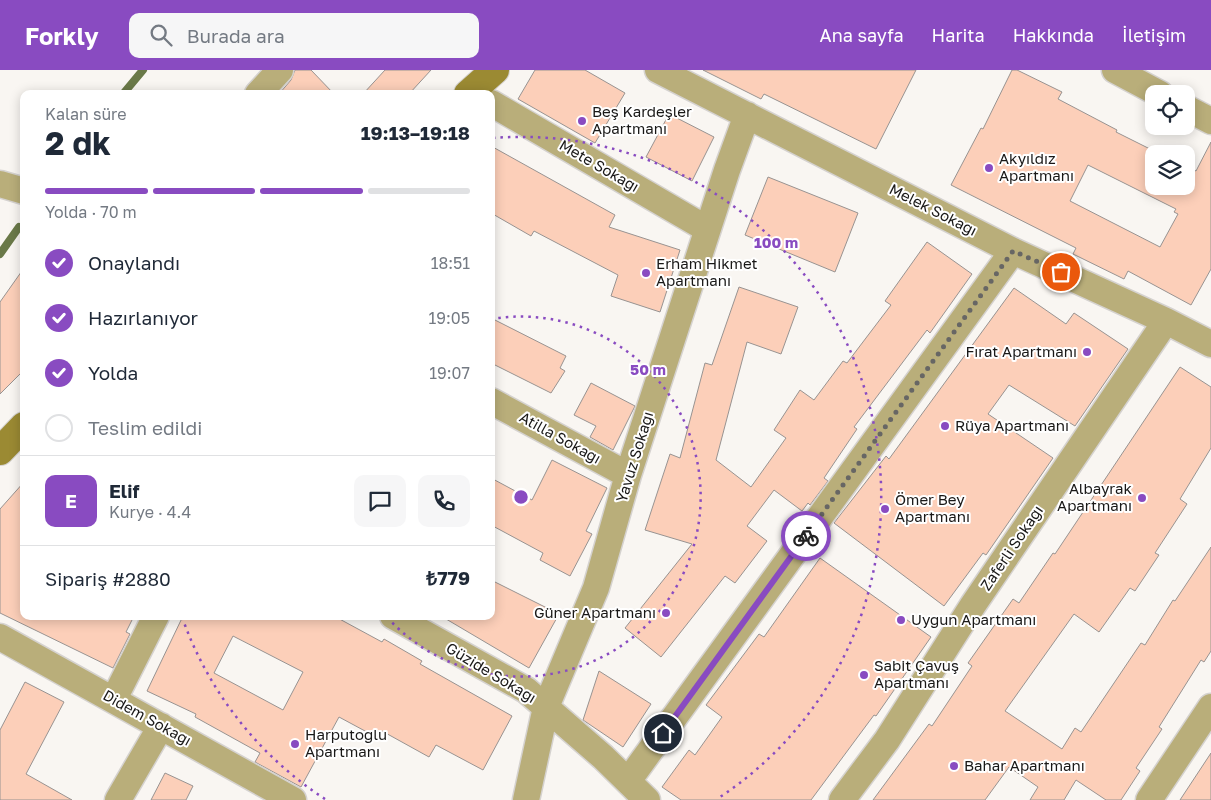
<!DOCTYPE html>
<html lang="tr">
<head>
<meta charset="utf-8">
<style>
  body { margin:0; font-family:"Golos Text",sans-serif; background:#f6f6f7; color:#1f2937; height:100vh; display:flex; flex-direction:column; font-size:19px; white-space:nowrap }
  * { box-sizing:border-box; margin:0 }
  p { font-size:16px; color:#747a83 }
  .icon { flex:none; width:28px; height:28px; fill:none; stroke:currentColor; stroke-width:2; stroke-linecap:round; stroke-linejoin:round }
  .map { position:relative; flex:1; overflow:hidden }
  .side { position:absolute; left:20px; top:20px; width:475px; height:530px; display:flex; flex-direction:column; background:#fff; border-radius:10px; box-shadow:0 2px 12px #0003 }
  .side>* { flex:none }
  .controls { position:absolute; left:1145px; top:15px; display:grid; gap:10px }
  .controls a { display:grid; place-items:center; width:50px; height:50px; border-radius:10px; background:#fff; box-shadow:0 2px 12px #0003; font-size:25px }
  .pin { position:absolute; display:grid; place-items:center; width:42px; height:42px; color:#fff; margin:-21px; border:2px solid #fff; border-radius:50%; box-shadow:0 1px 5px #0007 }
  .courier { position:absolute; display:grid; place-items:center; width:50px; height:50px; margin:-25px; border:4px solid #894bc1; border-radius:50%; background:#fff; color:#222; box-shadow:0 1px 6px #0007 }
  .overview em { font-style:normal; font-weight:700 }
  .overview div { display:flex; flex-direction:column-reverse }
  .overview { display:flex; align-items:center; justify-content:space-between; height:85px; padding:0 25px }
  h1 { font-size:32px; font-weight:700; line-height:38px }
  .bar { display:grid; grid-template-columns:repeat(4,1fr); gap:8px 5px; align-content:center; height:60px; padding:0 25px }
  .bar i { height:6px; border-radius:4px; background:#e0e1e3 }
  .bar .active { background:#894bc1 }
  .bar p { grid-column:span 4 }
  .line { display:flex; align-items:center; gap:12px; padding:0 25px; border-top:1px solid #e0e1e3 }
  .line div { flex:1 }
  .round { display:grid; place-items:center; flex:none; width:52px; height:52px; border-radius:10px; background:#f6f6f7 }
  ol { padding:0 25px; list-style:none }
  li { display:flex; align-items:center; gap:15px; height:55px }
  li p { margin-inline-start:auto }
  li .icon { padding:5px; border-radius:50%; background:#894bc1; color:#fff; stroke-width:4 }
  li:last-child { color:#747a83 }
  li i { width:28px; height:28px; border:2px solid #e0e1e3; border-radius:50% }
  header { display:flex; align-items:center; gap:30px; box-sizing:border-box; height:70px; padding:0 25px; background:#894bc1; color:#fff }
  header strong { font-size:24px }
  nav { display:flex; gap:28px; margin-inline-start:auto; font-size:18px }
  .search { width:350px; height:45px; background:#f6f6f7; display:flex; align-items:center; gap:12px; box-sizing:border-box; padding:0 18px; border-radius:10px; color:#747a83; font-size:19px }
  .map>svg:first-child { display:block }
</style>
</head>
<body>
<header>
<strong>Forkly</strong>
<div class="search"><svg class="icon" aria-label="search" viewBox="0 0 24 24"><circle cx="10" cy="10" r="6"/><path d="M15 15l6 6"/></svg>Burada ara</div>
<nav><a>Ana sayfa</a><a>Harita</a><a>Hakkında</a><a>İletişim</a></nav>
</header>
<div class="map">
<svg width="1211" height="730" viewBox="0 0 1211 730">
  <rect width="100%" height="100%" fill="#f9f6f2"/>
  <g fill="none" stroke-linecap="round" stroke-linejoin="round">
    <path stroke="#6a7948" stroke-width="8" d="M123,24l20,-24
      M0,184l19,-27"/>
  </g>
  <path fill="#fccfb9" stroke="#989391" fill-rule="evenodd" d="M295,0h16l23,24h-55l12,-14z
    M385,0h46l-22,24h-46z
    M535,0h50l40,23 -30,50 -77,-44z
    M703,0h213l-40,79 -112,-55 -3,5z
    M1012,0h5l45,22 -4,7 59,31 -1,2 44,22h-6v32h32v-20l10,5 15,-29v127l-20,36 -63,-34 -4,8 -51,-25 3,-6 -125,-63 30,-57 2,1zM1088,95l88,44 -2,3 4,2 -18,33 -90,-46z
    M669,44l45,23 -22,44 -46,-24z
    M491,76l124,69 -6,12 71,23 -20,62 -49,-16 7,-21 -84,-44 -3,5 -40,-23z
    M768,107l90,36 -23,59 -90,-37z
    M927,172l45,32 -42,59 -3,-3 -73,97 3,2 -33,49 4,3 -18,24 -2,-2 -6,8 -28,-21 -27,36 20,15 -32,42 -10,-7 -64,81 -36,-29 67,-84 -47,-14 25,-76 10,4 25,-95 7,2 27,-78 59,20 -17,47 -34,-12 -31,118 35,27 35,-49 -12,-8 26,-40 14,10 29,-39 4,2 44,-58 -6,-4z
    M24,198v102l-24,24v-92z
    M1014,218l52,36 8,-11 54,36 -53,77 -66,-41 -21,29 65,44 -67,97 -3,-2 -39,53 -110,-83 52,-67 3,3z
    M491,248l75,38 -6,12 5,3 -14,22 -60,-30z
    M1180,297l31,20v61l-31,51 7,5 -32,49 4,2 -24,36 -5,-3 -31,44 -25,-18 -69,97 57,38 13,-21 6,4 60,-89 4,2 28,-45 2,1 36,-54v104l-7,11 -3,-2 -42,67 3,2 -26,39 4,3 -19,29h-15l-30,-20 -12,20h-34l8,-13 -29,-20 -24,33h-112l56,-76 3,2 40,-60 -4,-3 45,-64 6,4 34,-50 2,1z
    M591,313l44,23 -22,44 -23,-13 6,-11 -22,-11z
    M552,390l55,28 -21,43 6,3 -22,42 -30,-16 3,-7 -52,-28v-47l41,22z
    M24,412v134h110l-8,16 4,2 -17,34 -113,-55v-104z
    M820,488l111,79 -55,79 -2,-1 -63,85h-130l-19,-13 27,-37 6,5 27,-38 -16,-12 53,-71 5,3z
    M491,510l68,34 -30,54 -88,-52h50z
    M183,546h151l48,26 2,-3 38,22 -2,3 92,52 -29,54 -47,-25 -7,12 -47,-26 -4,7 -39,-21 -38,70 -46,-25 5,-9 -65,-36 1,-3 -49,-23zM233,566l70,36 -20,38 -69,-37z
    M599,601l52,33 -28,43 -40,-27z
    M25,612l39,20 -38,72 46,26h-72v-70z
    M1211,683v47h-31z
    M165,703l28,13 -7,14h-35z"/>
  <g fill="none" stroke-linecap="round" stroke-linejoin="round">
    <defs>
      <path id="street" d="M658,0l355,181 153,70 45,23
        M1115,0l45,24
        M258,24l22,-24
        M491,33l216,126
        M1186,38l25,13
        M0,114l24,7
        M491,331l137,74
        M393,546l133,74 77,67 44,43
        M0,567l293,163
        M114,629l42,-83
        M628,711l385,-530
        M118,730l43,-74
        M526,730l20,-93 50,-119 32,-113 99,-305 20,-55
        M842,730l45,-60 86,-135 193,-284
        M1149,730l62,-93"/>
      <path id="secondary" d="M468,24l27,-24
        M0,381l24,-25"/>
    </defs>
    <use href="#street" stroke="#d5d2cf" stroke-width="29"/>
    <use href="#secondary" stroke="#d5d2cf" stroke-width="30"/>
    <use href="#street" stroke="#b9ae7a" stroke-width="26"/>
    <use href="#secondary" stroke="#9b8a33" stroke-width="28"/>
  </g>
  <g fill="none" stroke-linecap="round" stroke-linejoin="round">
    <path stroke="#676664" stroke-width="5" stroke-dasharray="0 9" d="M806,466l207,-285 48,21"/>
    <path stroke="#894bc1" stroke-width="6" d="M663,663l143,-197"/>
  </g>
  <g fill="none" stroke="#894bc1" stroke-width="2.5" stroke-dasharray="2.5 5">
    <path d="M491 249A180 180 0 1 1 386 546"/>
    <path d="M325 729A360 360 0 0 1 182 547M493 68A360 360 0 0 1 717 729"/>
  </g>
  <g fill="#894bc1" stroke="#fff" stroke-width="2">
    <circle cx="582" cy="51" r="5"/>
    <circle cx="989" cy="98" r="5"/>
    <circle cx="646" cy="203" r="5"/>
    <circle cx="1087" cy="282" r="5"/>
    <circle cx="945" cy="356" r="5"/>
    <circle cx="1142" cy="428" r="5"/>
    <circle cx="885" cy="439" r="5"/>
    <circle cx="666" cy="543" r="5"/>
    <circle cx="901" cy="550" r="5"/>
    <circle cx="864" cy="605" r="5"/>
    <circle cx="295" cy="674" r="5"/>
    <circle cx="954" cy="696" r="5"/>
  </g>
  <g text-anchor="middle" stroke-width="4" stroke-linejoin="round" paint-order="stroke">
    <g font-size="15" fill="#191817" stroke="#fff" text-anchor="start">
      <text x="592" y="47">Beş Kardeşler<tspan x="592" dy="17">Apartmanı</tspan></text>
      <text x="999" y="94">Akyıldız<tspan x="999" dy="17">Apartmanı</tspan></text>
      <text x="656" y="199">Erham Hikmet<tspan x="656" dy="17">Apartmanı</tspan></text>
      <text x="1077" y="287" text-anchor="end">Fırat Apartmanı</text>
      <text x="955" y="361">Rüya Apartmanı</text>
      <text x="1132" y="424" text-anchor="end">Albayrak<tspan x="1132" dy="17">Apartmanı</tspan></text>
      <text x="895" y="435">Ömer Bey<tspan x="895" dy="17">Apartmanı</tspan></text>
      <text x="656" y="548" text-anchor="end">Güner Apartmanı</text>
      <text x="911" y="555">Uygun Apartmanı</text>
      <text x="874" y="601">Sabit Çavuş<tspan x="874" dy="17">Apartmanı</tspan></text>
      <text x="305" y="670">Harputoğlu<tspan x="305" dy="17">Apartmanı</tspan></text>
      <text x="964" y="701">Bahar Apartmanı</text>
    </g>
    <g font-size="15" fill="#191817" stroke="#fff">
      <text transform="translate(599 96) rotate(30)" y="5">Mete Sokağı</text>
      <text transform="translate(933 140) rotate(27)" y="5">Melek Sokağı</text>
      <text transform="translate(560 368) rotate(29)" y="5">Atilla Sokağı</text>
      <text transform="translate(635 387) rotate(-73)" y="5">Yavuz Sokağı</text>
      <text transform="translate(1012 478) rotate(-56)" y="5">Zaferli Sokağı</text>
      <text transform="translate(491 603) rotate(31)" y="5">Güzide Sokağı</text>
      <text transform="translate(147 648) rotate(29)" y="5">Didem Sokağı</text>
    </g>
  </g>
  <circle cx="521" cy="427" r="8" fill="#894bc1" stroke="#fff" stroke-width="2.5"/>
  <g font-size="15" text-anchor="middle" font-weight="bold" fill="#894bc1" stroke="#fff" stroke-width="4" stroke-linejoin="round" paint-order="stroke">
    <text x="776" y="178">100 m</text>
    <text x="648" y="305">50 m</text>
  </g>
</svg>
<div class="controls">
<a><svg class="icon" aria-label="locate" viewBox="0 0 24 24"><circle cx="12" cy="12" r="6"/><path d="M12 2v4M12 18v4M2 12h4M18 12h4"/></svg></a>
<a><svg class="icon" aria-label="layers" viewBox="0 0 24 24"><path d="M12 4l9 5-9 5-9-5zM3 14l9 5 9-5"/></svg></a>
</div>
<div class="pin" style="left:1061px;top:202px;background:#ea580c"><svg class="icon" aria-label="bag" viewBox="0 0 24 24"><path d="M5 8h14l-1 12H6zM9 8a3 3 0 0 1 6 0"/></svg></div>
<div class="pin" style="left:663px;top:663px;background:#1f2937"><svg class="icon" aria-label="home" viewBox="0 0 24 24"><path d="M3 11l9-7 9 7M6 9v11h12V9"/></svg></div>
<div class="courier" style="left:806px;top:466px"><svg class="icon" aria-label="bike" viewBox="0 0 24 24"><circle cx="6" cy="16" r="4"/><circle cx="18" cy="16" r="4"/><path d="M6 16l4-8h5l3 8M10 8l3 8H6M13 5h3"/></svg></div>
<section class="side">
<div class="overview"><div><h1>2 dk</h1><p>Kalan süre</p></div><em>19:13–19:18</em></div>
<div class="bar"><i class="active"></i><i class="active"></i><i class="active"></i><i></i><p>Yolda · 70 m</p></div>
<ol>
<li><svg class="icon" aria-label="check" viewBox="0 0 24 24"><path d="M5 12l5 5 9-10"/></svg>Onaylandı<p>18:51</p></li>
<li><svg class="icon" aria-label="check" viewBox="0 0 24 24"><path d="M5 12l5 5 9-10"/></svg>Hazırlanıyor<p>19:05</p></li>
<li><svg class="icon" aria-label="check" viewBox="0 0 24 24"><path d="M5 12l5 5 9-10"/></svg>Yolda<p>19:07</p></li>
<li><i></i>Teslim edildi</li>
</ol>
<div class="line" style="height:90px"><b class="round" style="background:#894bc1;color:#fff">E</b><div><b>Elif</b><p>Kurye · 4.4</p></div><a class="round"><svg class="icon" aria-label="chat" viewBox="0 0 24 24"><path d="M4 5h16v11H9l-5 4z"/></svg></a><a class="round"><svg class="icon" aria-label="phone" viewBox="0 0 24 24"><path d="M5 4h4l2 5-3 2q2 4 5 5l2-3 5 2v4C11 20 4 13 5 4z"/></svg></a></div>
<div class="line" style="height:65px"><div>Sipariş #2880</div><b>₺779</b></div>
</section>
</div>
</body>
</html>
